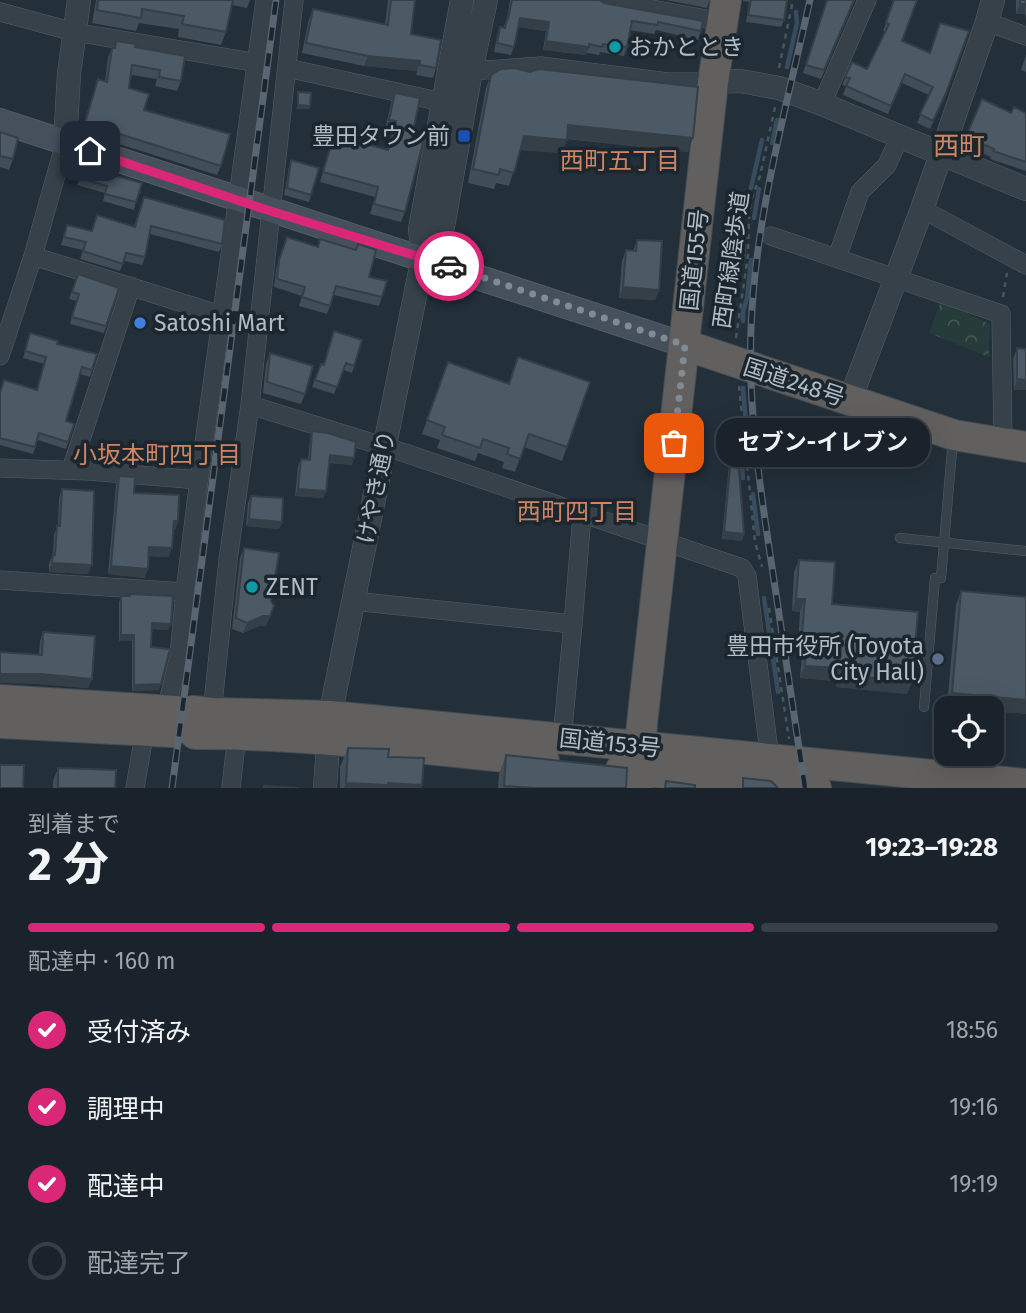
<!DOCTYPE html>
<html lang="ja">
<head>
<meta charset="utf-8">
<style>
  body { margin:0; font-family:"Fira Sans","Noto Sans JP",sans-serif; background:#272f37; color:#f1f3f6; height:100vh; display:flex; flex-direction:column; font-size:26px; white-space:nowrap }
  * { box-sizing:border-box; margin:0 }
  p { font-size:23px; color:#9fa4a9 }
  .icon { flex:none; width:38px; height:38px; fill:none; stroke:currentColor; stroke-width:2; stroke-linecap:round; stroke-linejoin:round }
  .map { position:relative; height:788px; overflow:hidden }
  .drawer { display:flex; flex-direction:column; background:#1a232b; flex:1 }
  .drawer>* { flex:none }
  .tools { position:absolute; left:934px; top:696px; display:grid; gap:14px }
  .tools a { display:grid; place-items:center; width:70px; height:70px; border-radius:14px; background:#1a232b; box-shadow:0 7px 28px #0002,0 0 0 2px #384047; font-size:35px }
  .pin { position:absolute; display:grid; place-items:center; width:60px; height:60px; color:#fff; margin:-30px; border-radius:14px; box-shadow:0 4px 10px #0006 }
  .courier { position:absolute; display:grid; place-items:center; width:70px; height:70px; margin:-35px; border:5px solid #db2777; border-radius:50%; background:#fff; color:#222; box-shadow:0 2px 9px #0007 }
  .bubble { position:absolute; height:49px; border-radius:21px; background:#1a232b; box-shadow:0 7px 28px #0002,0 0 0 2px #384047; font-size:23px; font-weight:700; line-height:49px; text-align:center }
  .headline em { font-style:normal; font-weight:700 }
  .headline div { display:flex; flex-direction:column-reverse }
  .headline { display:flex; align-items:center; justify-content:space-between; height:119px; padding:0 28px }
  h1 { font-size:46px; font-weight:700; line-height:52px }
  .bar { display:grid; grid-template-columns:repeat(4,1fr); gap:10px 7px; align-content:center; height:84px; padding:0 28px }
  .bar i { height:9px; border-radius:5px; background:#384047 }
  .bar .on { background:#db2777 }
  .bar p { grid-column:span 4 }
  ol { padding:0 28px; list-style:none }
  li { display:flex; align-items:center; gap:21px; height:77px }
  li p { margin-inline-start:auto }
  li .icon { padding:7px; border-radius:50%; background:#db2777; color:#fff; stroke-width:4 }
  li:last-child { color:#9fa4a9 }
  li i { width:38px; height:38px; border:4px solid #384047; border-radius:50% }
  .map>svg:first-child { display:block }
</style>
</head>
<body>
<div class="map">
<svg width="1026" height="788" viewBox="0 0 1026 788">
  <defs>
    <pattern id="park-crowns" width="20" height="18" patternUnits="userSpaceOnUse" patternTransform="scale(1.75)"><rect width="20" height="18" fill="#263c3b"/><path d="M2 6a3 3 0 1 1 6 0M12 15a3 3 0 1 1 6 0" fill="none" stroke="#435656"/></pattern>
  </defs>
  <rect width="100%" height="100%" fill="#232f39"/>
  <path fill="url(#park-crowns)" d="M941,301l49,23 -1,33 -60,-24z"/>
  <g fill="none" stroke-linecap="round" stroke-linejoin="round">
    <path stroke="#374d5f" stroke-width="4.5" d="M787,67l10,-44 -1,-11
      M772,143l5,-23
      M751,188l11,-48
      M754,218l5,-29
      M743,259l2,-23
      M743,321v-10l4,-13 4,-38
      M743,388l4,47
      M740,446l3,32
      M753,494l5,40
      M764,598l14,94"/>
    <defs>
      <path id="service" d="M900,538l126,13
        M924,707l11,-129h6l12,-139"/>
      <path id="minor" d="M603,0l119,22
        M0,12l74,20 184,31
        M987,22l39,14
        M287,68l155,34
        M471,71l70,-5 127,16h45
        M822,104l45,-104
        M922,209l104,56
        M771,236l230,78 2,130
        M33,256l188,59
        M837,258l23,-66 27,-27 13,-29
        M0,356l33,-100 32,-113
        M250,405l44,-405
        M0,468l89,3 110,9
        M71,470l60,-184
        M0,580l185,12
        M353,601l220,23 9,-109
        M166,710l13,-54 6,-64 14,-112 66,-480
        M212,713l16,-153 22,-155 155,48 337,115 5,8 23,184
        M562,738l11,-114
        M135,788l10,-58
        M231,788l6,-54"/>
      <path id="tertiary" d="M713,82l27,-1 39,7 43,16 204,85
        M65,143l4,-69 10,-74
        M423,257l20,-31 28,-155 15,-71
        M850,400l72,-191 65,-187 6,-22
        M325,788l5,-72 93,-459 -3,-28 42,-229"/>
      <path id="secondary" d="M0,121c228,76 457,148 685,224"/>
      <path id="trunk" d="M685,345l269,90 72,12
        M0,700l175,11
        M193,711l19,2 118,3 696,68
        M0,723l171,9
        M195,734c116,0 233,16 349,27
        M621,769l195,19
        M637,788l5,-64 71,-642 13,-82"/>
    </defs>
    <use href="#service" stroke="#555f67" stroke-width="10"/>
    <use href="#minor" stroke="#555f67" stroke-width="19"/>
    <use href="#tertiary" stroke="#555f67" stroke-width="24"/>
    <use href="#secondary" stroke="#555f67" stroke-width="26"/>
    <use href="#trunk" stroke="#424c54" stroke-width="32"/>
    <path stroke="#455858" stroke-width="2.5" stroke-dasharray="5 5" stroke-linecap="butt" d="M779,68l14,-68
      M1003,297l4,-24
      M736,338l12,-83 1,-41 3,-16 8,-22 15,-69
      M739,386l16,156 7,25
      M769,608l20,131"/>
    <use href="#service" stroke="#364149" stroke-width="9"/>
    <use href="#minor" stroke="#364149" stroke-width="18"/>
    <use href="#tertiary" stroke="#364149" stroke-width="23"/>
    <use href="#secondary" stroke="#45505c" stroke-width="24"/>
    <use href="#trunk" stroke="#62605e" stroke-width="30"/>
    <defs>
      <path id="rail" d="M172,788l104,-788
        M805,788c-11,-74 -22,-147 -33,-221 -12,-79 -24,-157 -21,-238 4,-112 35,-220 59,-329"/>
    </defs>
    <use href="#rail" stroke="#596570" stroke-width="7"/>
    <use href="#rail" stroke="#1c262e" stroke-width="4.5" stroke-dasharray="13" stroke-linecap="butt"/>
  </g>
  <path fill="#414d57" d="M96,0h154l-3,8 -15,-3 -6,27 -5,13 -43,-8 1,-8 -40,-6 -3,8 -44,-8z
    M388,0h27l-4,34 25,34 -3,10 -17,-3 1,-4 -53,-5 -62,-13 7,-34 4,-10 72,16z
    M510,0h89l5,3 97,28 -3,9 -42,-10 -2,4 -24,-4 -3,17 -3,9 -24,-4 -1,3 -12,-2 -1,2 -43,-5 3,-19 -28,-4 -4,20 -3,8 -17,-3 3,-16 3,-9 3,1 4,-9z
    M666,0h44l-3,8z
    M743,0h44l-3,20 -3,7 -35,-5 3,-20 -6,-1z
    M827,0h28l-34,79 -18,-6z
    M894,0l8,41 28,12 39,-22 -26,70 -13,28 -13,-6 12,-28 -27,-12 -14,31 -45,-19 3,-9 -4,-1 10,-23 15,7 19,-37 -3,-1z
    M1016,0h10v20l-1,-6h-9z
    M116,41l19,6 46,34 -4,10 -22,-5 2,-7 -26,-4 -2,13 15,22 77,56 -4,9 -136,-43 17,-53 7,2 3,-24z
    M1026,55v17l-5,-2z
    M491,75l197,77 -121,-13 -5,14 -42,-3 -11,36 -13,-3 -2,6 -26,-6 18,-95z
    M395,93l17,43 -7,76 -4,10 -31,-8 5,-17 -55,-15 14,-47 54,15 5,-19 -8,-1 6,-27z
    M1011,113h15v58l-36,-12 1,-2 -23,-10 2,-5 -5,-2 3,-8z
    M0,132l13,27 -4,11 -9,-3z
    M291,160l20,35 -2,7 -25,-7 5,-27z
    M84,164l20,9 32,29 -2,8 -31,-9 2,-8 -28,-8z
    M144,197l78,47 -3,8 -69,-18 -5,23 -3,8 -18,-4 -4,10 -40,-12 3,-9 -22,-5 6,-20 24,6 43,-5z
    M287,237l82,40 13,20 -3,9 -45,-11 -7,19 -28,-8 3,-10 -28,-9 2,-18z
    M637,240l22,50 -4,10 -36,-2 3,-37 4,-11 7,1z
    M78,274l41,14 -15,45 -34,-9 6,-23 -7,-2z
    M28,340l29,4 40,10 -7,23 -10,-3 -14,47 8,3 -8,25 -28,-9 -5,14 -33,-9v-53l37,-2 7,-26 -21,-6z
    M362,340l-10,33 -9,-3 -9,24 -22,-7 9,-23 2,1z
    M1017,348l9,1v41h-12l-1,-31z
    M270,353l35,41 -4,10 -38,-11 3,-29z
    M448,362l61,22 81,-2 -28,79 -38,-14 -9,25 -13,-4 2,-6 -26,-9 -3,8 -38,-13 3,-8 -18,-6z
    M312,431l40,34 -23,-2 -3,28 -3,7 -28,-2 3,-30 3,-7 7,1 2,-21z
    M731,457l11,84 -20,-2 7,-75z
    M119,476l15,17 44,28 -3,9h-2l-4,27 -21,-1 -3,22 -37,-4 8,-89z
    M62,489l26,85 -39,-2v-9l4,-9 1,-20 4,-8 1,-28z
    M251,496l28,33 -33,-3 2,-23z
    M244,548l30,58 -8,20h-7l-16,7 -11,-4 8,-71z
    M799,560l33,44 80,77 -5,13 -71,-7 1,-6 -37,-3 3,-33h-5l2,-33 -8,-1 2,-39z
    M961,591l65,123 -34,-3v-2h-19l-26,-3 9,-101z
    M121,596l50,28 -3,6 -16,-1 -1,18 8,43 -27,1v-50h-13v-39z
    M43,632l49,47 -4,9 -51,-4 3,-43z
    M348,748l40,9 34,28 -1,3h-81v-21z
    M506,755l120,33h-128l1,-14z
    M58,768l57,20h-62v-7z"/>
  <path fill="#353f47" d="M1020,4h6l-1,10h-9z
    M520,18l29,4 -3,9 -29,-4z
    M546,41l43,6 -3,8 -43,-5z
    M368,56l52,5 -3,10 -53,-5z
    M298,105l12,1 -1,3h-13z
    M568,125l125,13 -5,14 -125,-14z
    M524,136l43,4 -5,13 -43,-3z
    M623,287l36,3 -4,10 -36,-2z
    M1017,379l9,1v10h-12z
    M330,455l24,3 -2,7 -25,-3z
    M298,489l28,2 -3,7 -28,-2z
    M249,519l33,3 -3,7 -33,-3z
    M174,521h4l-3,9h-4z
    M724,532l20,2 -2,7 -20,-2z
    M149,547l23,1 -3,9 -24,-1z
    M52,563l40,2 -4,9 -39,-2z
    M111,566l37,3 -3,9 -37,-4z
    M796,599h9l-5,13 -8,-1z
    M263,616h7l-4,10h-7l-16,7 4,-10z
    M152,623l19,1 -3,6 -18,-1z
    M802,633h5l-4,12h-5z
    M121,635h13l-2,6h-13z
    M805,666l36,2 -4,13 -37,-3z
    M0,674h41l51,5 -4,9 -51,-4 -37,-1z
    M841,675l71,6 -5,13 -71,-7z
    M161,684l-2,6 -27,1 2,-6z
    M952,693l74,7v14l-34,-3v-2h-19l-26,-3z
    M346,783h42l34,2 -1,3h-77z"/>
  <path fill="#4c5a65" stroke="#353f47" stroke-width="2" d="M98,0h135l-7,32 -44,-8 2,-8 -42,-7 -1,9 -44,-8z
    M391,0h24l-4,34 30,6 -5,28 -16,-3v-4l-52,-5 -62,-13 7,-34 75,16z
    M512,0h87l5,3 99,18 -2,10 -43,-9v3l-26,-4 -5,26 -24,-3 -1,3 -13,-3v3l-43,-6 3,-19 -29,-4 -6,29 -17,-4 3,-16 5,1 2,-9h1z
    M751,0h36l-3,20 -36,-5z
    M827,0h27l-30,70 -18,-5z
    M894,0h23l-15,41 28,12 10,-30 29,8 -23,62 -13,28 -13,-7 13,-27 -28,-13 -14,32 -45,-20 4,-8 -5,-1 7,-15 15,7 22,-45 -3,-2z
    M1020,0h6v4h-6z
    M116,41l20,3 -1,3 50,9 -4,25 -22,-4 1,-7 -28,-5 -3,23 20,6 -5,16 86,24 -9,32 -136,-43 13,-44 9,3 5,-34h3z
    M514,68l16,4 9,-3 159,18 -5,51 -125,-13 -1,15 -43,-4 -10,37 -14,-4 -1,6 -26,-6 18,-94 10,-6z
    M298,92l13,1 -1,13 -12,-1z
    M395,93l25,5 -8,38 12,3 -19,73 -31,-8 4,-17 -55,-15 11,-37 54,15 8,-29 -7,-1z
    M982,99l29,14 3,-6 12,6v49l-33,-11 1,-2 -23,-10 2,-5 -5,-2z
    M0,132l18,6 -5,21 -13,-3z
    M291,160l28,8 -8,27 -24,-7z
    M84,164l21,6 -1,3 38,10 -6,19 -31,-8 2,-8 -27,-8z
    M144,197l81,23 -3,24 -71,-18 -6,31 -19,-4 -3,11 -40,-13 3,-9 -22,-5 3,-12 25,6 5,-16 38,12z
    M287,237l31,10 2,-8 36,11 2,-6 18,6 -7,27 18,4 -5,16 -46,-11 -6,20 -28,-9 3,-10 -28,-8 2,-19z
    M637,240l25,1 -3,49 -36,-3 3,-37 10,1z
    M78,274l41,14 -13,38 -34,-9 7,-23 -7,-2z
    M334,331l28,9 -8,26 -8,-3 -9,24 -22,-7 6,-16 3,1z
    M30,333l28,8 -1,3 40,10 -5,16 -10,-3 -16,54 8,3 -6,18 -29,-9 -4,14 -35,-9v-45l4,-13 33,10 9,-33 -21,-6z
    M1017,348l9,1v31l-9,-1z
    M270,353l43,13 -8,28 -38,-12z
    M518,357l72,25 -23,65 -38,-13 -9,25 -13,-5 2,-6 -26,-9 -3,9 -38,-13 3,-8 -18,-7 21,-58 61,22z
    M312,431l16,2 28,9 -2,16 -24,-3 -4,36 -28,-2 3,-30 9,1z
    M731,457h7l6,77 -20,-2z
    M119,476l16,1 -1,16 45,2 -1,26h-4l-2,27 -23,-1 -1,22 -37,-3z
    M62,489l32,2 -2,74 -40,-2 1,-9 2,1 2,-29h3z
    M251,496l32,2 -1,24 -33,-3z
    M244,548l35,5 -8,48 3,5 -4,10h-7l-16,7 -11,-5z
    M799,560l36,2 -3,42 86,8 -6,69 -71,-6v-7l-36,-2 2,-33h-5l3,-34h-9z
    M961,591l65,6v103l-74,-7z
    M130,594l43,2 -2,28 -19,-1 -1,24 19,2 -9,35 -27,1v-50h-13v-39h9z
    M43,632l52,4 -3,43 -51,-5h-41v-22l42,3z
    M348,748l41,1 -1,8 36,1 -2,27 -34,-2v2l-42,-2z
    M506,755l121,13 -1,20h-91l-31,-2z
    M0,765h24l-1,23h-23z
    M58,768l58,2 -1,18h-57z
    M743,778l28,3 7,7h-35z
    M666,781l29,4v3h-30z
    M264,786l34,2h-34z"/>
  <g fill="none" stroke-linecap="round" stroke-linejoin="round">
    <path stroke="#808b94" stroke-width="7" stroke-dasharray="0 12.6" d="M449,266l236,79 -11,98"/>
    <path stroke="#db2777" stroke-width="9" d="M90,151l171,57 188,58"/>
  </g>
  <g fill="#0f9aa8" stroke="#1c262e" stroke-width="2.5">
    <circle cx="615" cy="47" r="7"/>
    <circle cx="252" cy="587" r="7"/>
  </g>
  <rect fill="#1a4fb4" stroke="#1c262e" stroke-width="2.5" x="457" y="129" width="14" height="14" rx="3.5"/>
  <circle fill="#3f7fe0" stroke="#1c262e" stroke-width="2.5" cx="140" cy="323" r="7"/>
  <circle fill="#5c6f8a" stroke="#1c262e" stroke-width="2.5" cx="938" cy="659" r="7"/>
  <g text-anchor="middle" stroke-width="7" stroke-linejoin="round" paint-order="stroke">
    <g font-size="23" fill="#b2bcc5" stroke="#1c262e" text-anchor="start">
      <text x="629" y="55">おかととき</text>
      <text x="450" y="144" text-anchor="end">豊田タウン前</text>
      <text x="154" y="331">Satoshi Mart</text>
      <text x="266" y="595">ZENT</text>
      <text x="924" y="654" text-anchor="end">豊田市役所 (Toyota<tspan x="924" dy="26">City Hall)</tspan></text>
    </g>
    <g font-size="23" fill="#b2bcc5" stroke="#1c262e">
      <text transform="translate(694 260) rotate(-84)" y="8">国道155号</text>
      <text transform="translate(731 260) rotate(-82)" y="8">西町緑陰歩道</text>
      <text transform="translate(794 382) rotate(18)" y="8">国道248号</text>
      <text transform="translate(376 487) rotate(-79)" y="8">けやき通り</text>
      <text transform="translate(610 743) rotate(6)" y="8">国道153号</text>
    </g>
    <g font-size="24" fill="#cd8564" stroke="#1c262e">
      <text x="620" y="169">西町五丁目</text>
      <text x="157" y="463">小坂本町四丁目</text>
      <text x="577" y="520">西町四丁目</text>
    </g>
    <g font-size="26" fill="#cd8564" stroke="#1c262e">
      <text x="959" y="155">西町</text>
    </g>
  </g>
</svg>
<div class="tools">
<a><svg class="icon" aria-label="locate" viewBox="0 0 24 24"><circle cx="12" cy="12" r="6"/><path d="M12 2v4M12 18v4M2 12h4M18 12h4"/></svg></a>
</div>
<div class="pin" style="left:674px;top:443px;background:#ea580c"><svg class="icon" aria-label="bag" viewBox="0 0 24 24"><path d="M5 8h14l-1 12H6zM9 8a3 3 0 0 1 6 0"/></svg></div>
<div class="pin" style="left:90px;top:151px;background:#1f2937"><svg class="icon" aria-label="home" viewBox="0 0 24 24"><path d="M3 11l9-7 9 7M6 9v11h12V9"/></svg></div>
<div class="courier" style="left:449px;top:266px"><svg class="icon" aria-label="car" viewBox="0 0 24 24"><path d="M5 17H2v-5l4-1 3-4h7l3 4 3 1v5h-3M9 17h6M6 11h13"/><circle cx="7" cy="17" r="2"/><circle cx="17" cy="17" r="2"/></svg></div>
<div class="bubble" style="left:716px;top:418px;width:214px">セブン-イレブン</div>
</div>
<section class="drawer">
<div class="headline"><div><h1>2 分</h1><p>到着まで</p></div><em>19:23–19:28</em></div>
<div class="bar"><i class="on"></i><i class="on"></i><i class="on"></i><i></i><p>配達中 · 160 m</p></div>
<ol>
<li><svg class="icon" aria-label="check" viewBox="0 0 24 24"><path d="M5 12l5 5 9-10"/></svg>受付済み<p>18:56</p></li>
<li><svg class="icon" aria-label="check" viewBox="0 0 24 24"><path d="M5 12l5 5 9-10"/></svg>調理中<p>19:16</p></li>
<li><svg class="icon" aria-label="check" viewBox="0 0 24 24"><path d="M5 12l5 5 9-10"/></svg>配達中<p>19:19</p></li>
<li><i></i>配達完了</li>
</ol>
</section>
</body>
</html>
